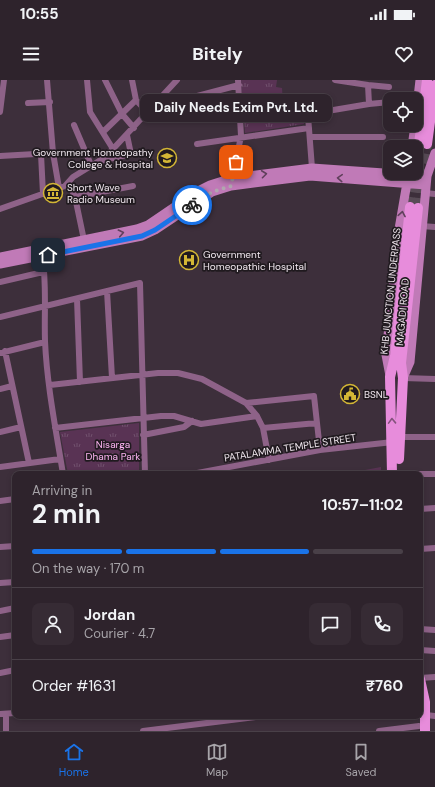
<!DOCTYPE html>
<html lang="en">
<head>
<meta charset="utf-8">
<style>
  body { margin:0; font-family:"DM Sans",sans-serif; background:#362b34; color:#f1f3f6; height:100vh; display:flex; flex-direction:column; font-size:15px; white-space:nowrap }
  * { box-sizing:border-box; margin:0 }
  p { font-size:13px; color:#a7a4a9 }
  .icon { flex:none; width:22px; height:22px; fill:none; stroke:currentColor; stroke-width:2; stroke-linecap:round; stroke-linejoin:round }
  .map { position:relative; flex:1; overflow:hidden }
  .panel { position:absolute; left:12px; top:391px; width:411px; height:248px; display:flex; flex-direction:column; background:#2e232c; border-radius:8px; box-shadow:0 2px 6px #0003,0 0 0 1px #494048 }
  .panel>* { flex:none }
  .buttons { position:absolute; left:383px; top:12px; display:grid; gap:8px }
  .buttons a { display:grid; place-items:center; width:40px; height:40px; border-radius:8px; background:#2e232c; box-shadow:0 2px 6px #0003,0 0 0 1px #494048; font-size:20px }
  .pin { position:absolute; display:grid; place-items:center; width:34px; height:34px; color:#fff; margin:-17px; border-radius:8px; box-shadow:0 2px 6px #0006 }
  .courier { position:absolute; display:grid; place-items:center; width:40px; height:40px; margin:-20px; border:3px solid #1a73e8; border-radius:50%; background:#fff; color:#222; box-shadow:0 1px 5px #0007 }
  .bubble { position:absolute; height:28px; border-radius:8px; background:#2e232c; box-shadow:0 2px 6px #0003,0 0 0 1px #494048; font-size:13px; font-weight:700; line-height:28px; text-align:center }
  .head em { font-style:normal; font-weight:700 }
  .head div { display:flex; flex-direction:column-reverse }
  .head { display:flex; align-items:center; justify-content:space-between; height:68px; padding:0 20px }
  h1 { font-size:26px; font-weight:700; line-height:30px }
  .bar { display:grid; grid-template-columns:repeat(4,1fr); gap:6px 4px; align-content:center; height:48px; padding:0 20px }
  .bar i { height:5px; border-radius:3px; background:#494048 }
  .bar .on { background:#1a73e8 }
  .bar p { grid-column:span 4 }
  .line { display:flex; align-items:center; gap:10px; padding:0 20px; border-top:1px solid #494048 }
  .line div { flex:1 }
  .round { display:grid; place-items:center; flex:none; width:42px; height:42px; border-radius:8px; background:#362b34 }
  .status { display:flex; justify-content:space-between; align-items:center; height:28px; padding:0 20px; background:#2e232c; direction:ltr }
  .status svg { height:11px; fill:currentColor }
  header { display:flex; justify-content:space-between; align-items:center; height:52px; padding:0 20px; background:#2e232c; font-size:18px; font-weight:700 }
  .tab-bar { display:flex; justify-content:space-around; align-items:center; height:56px; border-top:1px solid #494048; background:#2e232c; font-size:11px; color:#a7a4a9 }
  .tab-bar a { display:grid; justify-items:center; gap:2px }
  .tab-bar .on { color:#1a73e8 }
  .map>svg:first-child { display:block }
</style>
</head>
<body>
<div class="status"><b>10:55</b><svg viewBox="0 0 49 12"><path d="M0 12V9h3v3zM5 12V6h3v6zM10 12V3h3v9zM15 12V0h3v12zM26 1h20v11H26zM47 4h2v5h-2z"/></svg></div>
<header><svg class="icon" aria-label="menu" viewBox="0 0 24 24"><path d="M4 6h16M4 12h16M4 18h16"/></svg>Bitely<svg class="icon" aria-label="heart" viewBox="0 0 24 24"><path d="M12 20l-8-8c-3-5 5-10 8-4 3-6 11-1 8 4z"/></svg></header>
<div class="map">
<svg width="435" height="651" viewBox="0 0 435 651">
  <defs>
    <pattern id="forest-firs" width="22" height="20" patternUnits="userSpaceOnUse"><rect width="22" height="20" fill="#593354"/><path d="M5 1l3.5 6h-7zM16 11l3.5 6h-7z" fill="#71516d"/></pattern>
    <pattern id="park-tufts" width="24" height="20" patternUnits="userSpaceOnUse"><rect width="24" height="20" fill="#593354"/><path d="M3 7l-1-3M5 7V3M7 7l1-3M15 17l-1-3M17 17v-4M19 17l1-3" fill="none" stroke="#71516d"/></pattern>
  </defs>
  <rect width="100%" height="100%" fill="#3d2f3b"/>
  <path fill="url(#forest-firs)" d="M381,387v7h-37z"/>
  <path fill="url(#park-tufts)" d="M241,0h36l-1,7 6,1 2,34 19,-3 1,5 -59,9z
    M139,343v51h-71l-8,-42z"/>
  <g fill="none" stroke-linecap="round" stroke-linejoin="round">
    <path stroke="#584b56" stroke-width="10" stroke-dasharray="10 5" stroke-linecap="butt" d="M416,87l3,-23
      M410,127l5,-30
      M418,128l3,-31 6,-33"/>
    <path stroke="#8e6288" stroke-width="6" d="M47,0l6,73 6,35
      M87,0l3,32 23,37
      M105,0l17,34 12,14
      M132,0l4,20 11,12
      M335,0l33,5 1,19 21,-2
      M368,5l21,2
      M28,23l22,-1
      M157,23l10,1 72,-19
      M0,32l4,-32
      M308,36l4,52
      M286,38l83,-14
      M74,45l17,40
      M103,52l33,-32
      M310,57h73
      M197,64l112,-16
      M41,74l2,40
      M0,76l53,-3
      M100,81l31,-7 -4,-19
      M232,101l9,-45 -3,-56
      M65,106l6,2 4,9 9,43
      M425,113l10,1
      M75,117l58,-11
      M0,129l65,-23 8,-9 26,-16 14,-12 64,-69
      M421,146l14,1
      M42,173c5,29 2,59 3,88 2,45 11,89 18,133
      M0,202l43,-10
      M107,211l5,87
      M77,219l3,83
      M0,237l140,-34 5,191
      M5,271l24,112
      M0,273l45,-11
      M403,298l32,1
      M50,305l108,-12h20l24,6 44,24 11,13 6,12 6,32
      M0,309l12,-3
      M246,323l68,-7 6,54
      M55,348l106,-12h13l27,8 56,-8
      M263,348l54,-5
      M0,352l21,-5
      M143,355l41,-8 8,-6
      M400,357h35
      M0,387l60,-8
      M192,394l128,-24 73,-8
      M418,394h17
      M0,421l15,-2
      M420,429l15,-1
      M0,467l15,-1
      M420,469l15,-1
      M0,503l15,-1
      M0,531l15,-3
      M420,549l15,1
      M0,557l15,-2
      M420,570l15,1
      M0,593l15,-3
      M420,598l15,-1
      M0,634l15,-1
      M6,634v17
      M426,635l9,1
      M143,651l120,-15
      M379,651l40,-5"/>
    <path stroke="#c07ab7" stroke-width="9" d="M416,35l4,-35
      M412,67l3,-22
      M0,177l137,-28 11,-4 50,-34 12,-6 22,-7 80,-10 115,8
      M0,184l142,-28 13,-6 57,-38 19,-6 79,-10 116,9
      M390,296l-4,-21 13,-126 9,-52
      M403,298l7,-16 17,-186 8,-23"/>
    <path stroke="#e78cdb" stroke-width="10" d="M419,64l8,-64
      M427,64l8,-59
      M399,379l4,-81 -2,-15 17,-155
      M392,394l-2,-97 5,-21 15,-149
      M420,599l5,23v29"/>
  </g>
  <defs><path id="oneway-chevron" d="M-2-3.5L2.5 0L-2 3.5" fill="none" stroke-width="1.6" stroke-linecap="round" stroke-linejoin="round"/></defs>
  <g stroke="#60405c">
    <use href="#oneway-chevron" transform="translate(264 94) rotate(-7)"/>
    <use href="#oneway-chevron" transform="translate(340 98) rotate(-176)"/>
    <use href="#oneway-chevron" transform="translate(402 134) rotate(-80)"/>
    <use href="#oneway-chevron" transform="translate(121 153) rotate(-12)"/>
  </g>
  <use stroke="#84537d" href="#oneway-chevron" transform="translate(392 341) rotate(-92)"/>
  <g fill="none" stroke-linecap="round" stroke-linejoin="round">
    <path stroke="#b1a7af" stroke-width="4" stroke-dasharray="0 7.2" d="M192,125l20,-13 19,-6 5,-24"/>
    <path stroke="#1a73e8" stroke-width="5" d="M48,175l94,-19 13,-6 37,-25"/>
  </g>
  <defs>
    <symbol id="university-ring" viewBox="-11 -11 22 22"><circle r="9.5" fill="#201a1f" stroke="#d3b635" stroke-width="1.5"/><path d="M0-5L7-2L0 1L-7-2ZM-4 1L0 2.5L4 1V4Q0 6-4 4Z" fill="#d3b635"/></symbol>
    <symbol id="museum-ring" viewBox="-11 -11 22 22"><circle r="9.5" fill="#201a1f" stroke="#d3b635" stroke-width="1.5"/><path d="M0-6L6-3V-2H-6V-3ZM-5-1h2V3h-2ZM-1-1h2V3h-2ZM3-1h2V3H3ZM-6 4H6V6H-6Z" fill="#d3b635"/></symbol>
    <symbol id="hospital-ring" viewBox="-11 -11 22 22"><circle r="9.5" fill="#201a1f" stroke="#d3b635" stroke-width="1.5"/><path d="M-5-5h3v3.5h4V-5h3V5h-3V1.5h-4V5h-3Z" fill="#d3b635"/></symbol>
    <symbol id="civic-ring" viewBox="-11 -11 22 22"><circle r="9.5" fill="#201a1f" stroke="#d3b635" stroke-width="1.5"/><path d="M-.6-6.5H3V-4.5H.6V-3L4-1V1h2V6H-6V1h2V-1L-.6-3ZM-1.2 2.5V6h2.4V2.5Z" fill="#d3b635"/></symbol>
  </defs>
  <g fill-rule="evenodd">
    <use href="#university-ring" x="156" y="67" width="22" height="22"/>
    <use href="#museum-ring" x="42" y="102" width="22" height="22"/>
    <use href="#hospital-ring" x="178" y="169" width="22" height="22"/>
    <use href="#civic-ring" x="339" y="303" width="22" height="22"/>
  </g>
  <g text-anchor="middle" stroke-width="3.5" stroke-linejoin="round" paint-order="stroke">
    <g font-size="10" fill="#f0e7ee" stroke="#201a1f" text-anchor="start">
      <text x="153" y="76" text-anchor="end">Government Homeopathy<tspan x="153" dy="12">College &amp; Hospital</tspan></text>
      <text x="67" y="111">Short Wave<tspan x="67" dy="12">Radio Museum</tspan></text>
      <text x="203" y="178">Government<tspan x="203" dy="12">Homeopathic Hospital</tspan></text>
      <text x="364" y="318">BSNL</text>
    </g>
    <g font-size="10" fill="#f0e7ee" stroke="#201a1f">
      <text transform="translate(390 211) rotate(-84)" y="4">KHB JUNCTION UNDERPASS</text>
      <text transform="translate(402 232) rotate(-85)" y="4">MAGADI ROAD</text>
      <text transform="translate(290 367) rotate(-9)" y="4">PATALAMMA TEMPLE STREET</text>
    </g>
    <g font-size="10" fill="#fdb4f2" stroke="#201a1f">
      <text x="113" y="368">Nisarga<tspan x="113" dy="12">Dhama Park</tspan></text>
    </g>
  </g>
</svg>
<div class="buttons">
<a><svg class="icon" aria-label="locate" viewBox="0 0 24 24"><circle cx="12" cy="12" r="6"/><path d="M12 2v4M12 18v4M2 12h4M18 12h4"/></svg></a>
<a><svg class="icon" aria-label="layers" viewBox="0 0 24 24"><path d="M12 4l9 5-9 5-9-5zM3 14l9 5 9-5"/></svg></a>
</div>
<div class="pin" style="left:236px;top:82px;background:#ea580c"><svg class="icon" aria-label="bag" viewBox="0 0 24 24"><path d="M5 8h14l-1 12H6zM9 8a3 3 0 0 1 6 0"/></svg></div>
<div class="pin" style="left:48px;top:175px;background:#1f2937"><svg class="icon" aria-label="home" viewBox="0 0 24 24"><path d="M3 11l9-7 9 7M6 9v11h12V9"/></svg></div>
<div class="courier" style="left:192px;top:125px"><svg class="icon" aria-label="bike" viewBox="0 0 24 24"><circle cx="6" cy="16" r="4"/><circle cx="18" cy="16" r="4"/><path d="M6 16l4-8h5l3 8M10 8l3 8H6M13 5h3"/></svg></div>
<div class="bubble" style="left:140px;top:14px;width:192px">Daily Needs Exim Pvt. Ltd.</div>
<section class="panel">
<div class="head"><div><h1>2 min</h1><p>Arriving in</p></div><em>10:57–11:02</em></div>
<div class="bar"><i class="on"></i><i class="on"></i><i class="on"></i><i></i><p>On the way · 170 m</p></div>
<div class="line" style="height:72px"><a class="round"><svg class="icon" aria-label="person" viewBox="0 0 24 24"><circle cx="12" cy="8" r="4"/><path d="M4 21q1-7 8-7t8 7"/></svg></a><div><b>Jordan</b><p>Courier · 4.7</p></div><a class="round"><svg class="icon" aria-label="chat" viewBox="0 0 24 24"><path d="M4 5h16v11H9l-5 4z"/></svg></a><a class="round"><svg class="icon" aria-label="phone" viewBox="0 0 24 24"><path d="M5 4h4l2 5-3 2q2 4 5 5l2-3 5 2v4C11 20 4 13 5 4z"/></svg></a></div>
<div class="line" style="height:52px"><div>Order #1631</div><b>₹760</b></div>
</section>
</div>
<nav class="tab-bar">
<a class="on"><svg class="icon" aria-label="home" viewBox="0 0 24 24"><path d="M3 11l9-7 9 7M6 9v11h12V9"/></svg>Home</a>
<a><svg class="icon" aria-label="map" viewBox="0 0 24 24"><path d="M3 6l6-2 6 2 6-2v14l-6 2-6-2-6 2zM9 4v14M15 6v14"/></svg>Map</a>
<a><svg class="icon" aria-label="saved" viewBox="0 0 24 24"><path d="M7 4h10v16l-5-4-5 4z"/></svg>Saved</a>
</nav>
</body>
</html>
